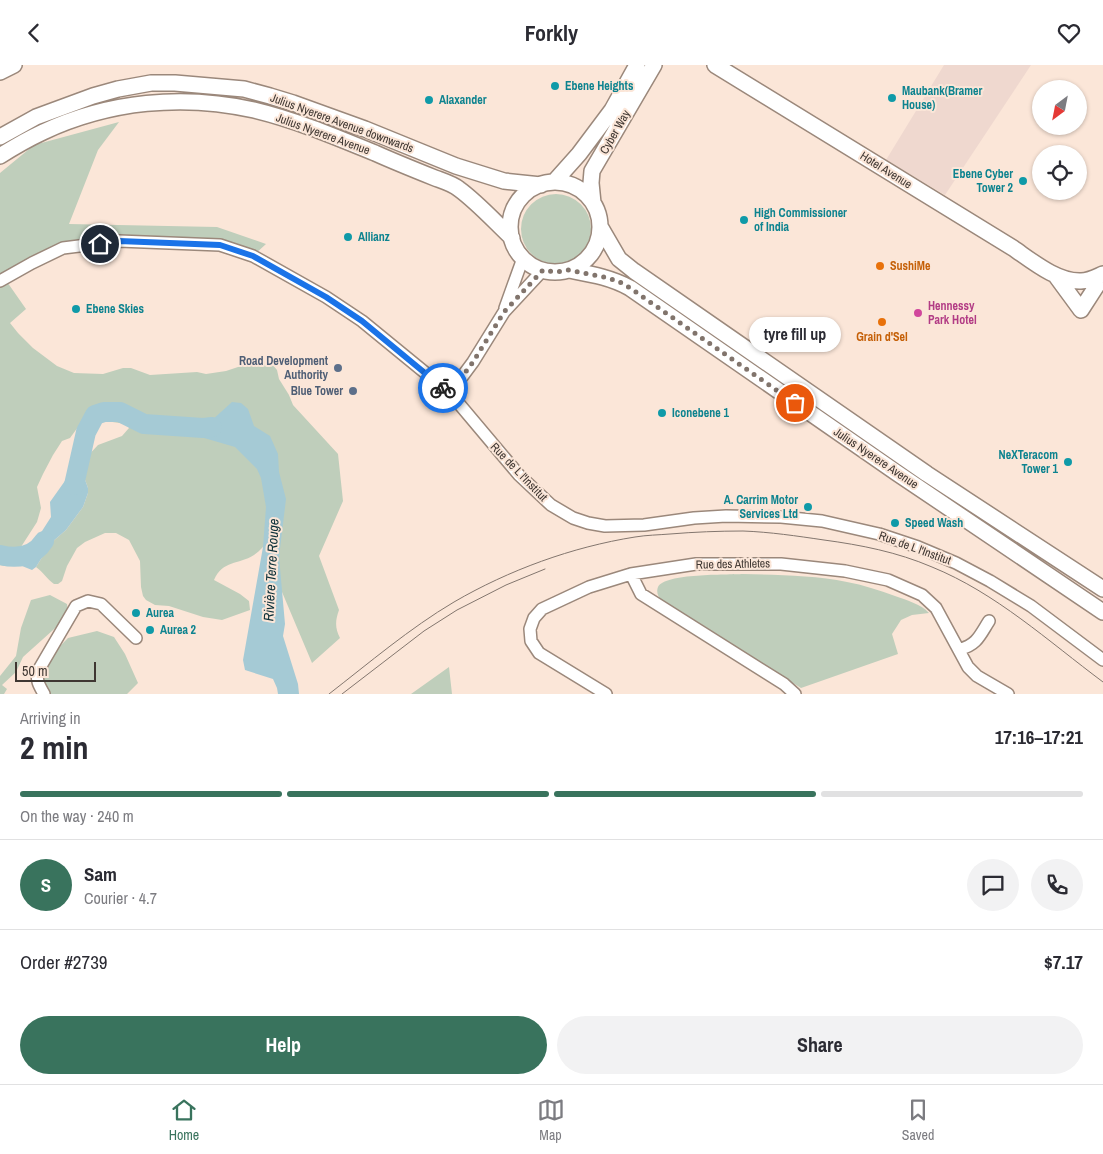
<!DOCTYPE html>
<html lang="en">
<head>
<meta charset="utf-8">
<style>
  body { margin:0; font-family:"Archivo Narrow",sans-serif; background:#f2f2f3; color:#2b2b33; height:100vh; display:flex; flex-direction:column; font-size:19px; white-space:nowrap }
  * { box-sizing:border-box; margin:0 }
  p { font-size:16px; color:#7c7c81 }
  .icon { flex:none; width:28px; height:28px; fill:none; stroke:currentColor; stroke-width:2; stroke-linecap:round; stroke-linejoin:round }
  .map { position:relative; height:629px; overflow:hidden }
  .panel { display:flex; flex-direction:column; background:#fff; flex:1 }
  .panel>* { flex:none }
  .needle { width:32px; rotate:212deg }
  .fabs { position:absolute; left:1032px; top:15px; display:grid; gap:10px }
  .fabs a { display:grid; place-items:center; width:55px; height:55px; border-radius:50%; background:#fff; box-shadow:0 1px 4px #0004; font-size:25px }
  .scale { position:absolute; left:15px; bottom:12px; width:81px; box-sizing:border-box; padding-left:5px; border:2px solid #3f3732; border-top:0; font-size:14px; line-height:18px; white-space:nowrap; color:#3f3732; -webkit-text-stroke:4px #fbe6d8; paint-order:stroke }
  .pin { position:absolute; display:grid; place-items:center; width:42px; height:42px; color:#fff; margin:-21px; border:2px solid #fff; border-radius:50%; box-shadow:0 1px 5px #0007 }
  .courier { position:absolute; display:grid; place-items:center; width:50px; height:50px; margin:-25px; border:4px solid #1a73e8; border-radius:50%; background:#fff; color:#222; box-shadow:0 1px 6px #0007 }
  .bubble { position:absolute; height:35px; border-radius:18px; background:#fff; box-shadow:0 1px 4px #0004; font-size:16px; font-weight:800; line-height:35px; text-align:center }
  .head em { font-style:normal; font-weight:800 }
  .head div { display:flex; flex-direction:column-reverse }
  .head { display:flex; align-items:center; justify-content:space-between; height:85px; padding:0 20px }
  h1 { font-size:32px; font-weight:800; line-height:38px }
  .bar { display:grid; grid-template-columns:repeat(4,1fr); gap:8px 5px; align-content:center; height:60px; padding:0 20px }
  .bar i { height:6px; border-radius:4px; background:#e1e1e2 }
  .bar .on { background:#39735d }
  .bar p { grid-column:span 4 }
  .line { display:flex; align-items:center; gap:12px; padding:0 20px; border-top:1px solid #e1e1e2 }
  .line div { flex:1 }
  .round { display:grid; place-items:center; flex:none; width:52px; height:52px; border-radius:26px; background:#f2f2f3 }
  .primary-button { display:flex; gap:10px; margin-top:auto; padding:10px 20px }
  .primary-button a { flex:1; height:58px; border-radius:30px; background:#39735d; color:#fff; font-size:20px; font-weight:800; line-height:58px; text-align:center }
  .primary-button a+a { background:#f2f2f3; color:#2b2b33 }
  header { display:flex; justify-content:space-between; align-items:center; height:65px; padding:0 20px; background:#fff; font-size:22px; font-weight:800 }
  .menu { display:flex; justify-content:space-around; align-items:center; height:70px; border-top:1px solid #e1e1e2; background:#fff; font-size:14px; color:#7c7c81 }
  .menu a { display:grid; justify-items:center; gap:2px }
  .menu .on { color:#39735d }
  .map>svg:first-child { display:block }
</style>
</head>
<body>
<header><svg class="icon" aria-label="back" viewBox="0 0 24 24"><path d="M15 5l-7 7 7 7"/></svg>Forkly<svg class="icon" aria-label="heart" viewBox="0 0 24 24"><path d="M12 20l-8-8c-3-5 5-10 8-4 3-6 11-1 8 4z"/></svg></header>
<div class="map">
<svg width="1103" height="629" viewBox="0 0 1103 629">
  <rect width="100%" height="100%" fill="#fbe6d8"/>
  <path fill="#efd8cf" d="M944,0h87l-86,130 -59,-35z"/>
  <path fill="#bfcebb" d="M119,57l-21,28 -29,74 148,3 49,17 -13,12 -67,-11 -123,3 -58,31 21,30 -16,14 8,10 15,15 24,18 17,7 29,1 20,-6h8l19,7 47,-3 9,2 20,-3 27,-9 9,-2 9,3 6,7 2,9 10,16 4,10 45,49 5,47 -24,55 20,54c-4,11 -4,18 1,28l-28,25 -49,-116c-3,3 -6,6 -9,8 -16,10 -31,5 -40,25l26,14 9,7 1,9 -28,10 -19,-3 -34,-11 -14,-1 -9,-5 -3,-4 -2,-9 -1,-26 -11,-21 -13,-7h-11l-20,9 -8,6 -10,18 -5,15 -4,3h-4c-7,-5 -11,-12 -18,-17l15,-24 15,-13 17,-23 5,-14v-5l-5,-14 1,-14 14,-15 24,-9 7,-8 -2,-4 -22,-3h-19l-5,2 -11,15 -8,3 -9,14 -10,19 -6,13 4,21 -4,14 -18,28 -4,14 -10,2 -5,-1v-392l34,-28z
    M521 164a35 35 0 1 1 70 0a35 35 0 1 1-70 0Z
    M743,509c33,1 71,1 104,8 16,3 32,8 48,14 11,4 26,8 34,17l-17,2 -11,5 -9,14 6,20 -97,34c-34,-21 -67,-43 -100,-64 -11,-6 -32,-16 -39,-23 -4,-4 -6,-9 -4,-14 7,-14 69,-12 85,-13z
    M50,530l17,9 1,9 -6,9 -39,35 -7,15 -14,13 5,4 -3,5h-4v-18l16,-20 5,-28 10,-28z
    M97,566l17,6 11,17 13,29 -11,11h-81l-7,-17 22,-32 7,-7z
    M449,602l3,27h-41z"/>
  <path fill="#a5cad5" d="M232,337l9,1 7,6 6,17 16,10 8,18 1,18 7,27 -7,58 6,67 -2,12 15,48 1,10h-21l-1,-6 -4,-9 -28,-9 -2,-10 20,-113 3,-40 -5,-29 -4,-9 -22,-22 -48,-14 -4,-9 28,-3z
    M79,392l5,3 -1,14 5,14v5l-5,14 -17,23 -15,13 -15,24 -4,3 -10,-4 -2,-5 4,-9 11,-10 16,-25 -1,-15 17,-24 5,-15 3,-4z"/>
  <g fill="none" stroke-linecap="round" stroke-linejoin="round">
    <path stroke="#a5cad5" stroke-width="20" d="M74,420l12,-53 9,-17 9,-3h16l24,12 59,4 9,-1
      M0,490c17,4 34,2 44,-14"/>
    <defs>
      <path id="street" d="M0,216l32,-18 31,-15 56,-7 101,4 33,11 73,41 36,24 88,72 69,82 32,30 22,13 15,5 17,3 39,-1 50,-7 32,-2 55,1 41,4 57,13 39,13 38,16 34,18 41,25 72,54
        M505,243l18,-50
        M450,328l23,-31 31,-50 39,-42
        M631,509l10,20 143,90 11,10
        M960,584c17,-4 20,-14 29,-28
        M44,629c-5,-9 -8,-13 -6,-23l38,-65 12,-5 13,3 35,34
        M606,629l-67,-41 -8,-12 -1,-12 4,-11 8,-9 47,-22 42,-13 65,-10h85l64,7 43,9 34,15 14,13 32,59 9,9 31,18"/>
      <path id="secondary" d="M715,0l298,183c19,13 44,34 68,33 8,0 15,-4 22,-7
        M0,7l14,-7
        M0,72l36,-20 57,-21 25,-7 33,-6h24l69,6 26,7 23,7 72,26 91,37 48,15 37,4
        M0,91c14,-9 28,-17 43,-24 66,-31 140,-38 211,-22 42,10 82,27 121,43 20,9 40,17 60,25 8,3 18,6 24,11 19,14 36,33 53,49
        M554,117l25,-28 33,-44 25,-45
        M510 162a45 45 0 1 1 90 0a45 45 0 1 1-90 0Z
        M593,138l-2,-20 1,-12 62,-106
        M601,163l18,31 15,12 293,203 176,115
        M569,205c21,4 41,7 61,18l267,185 206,139
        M1056,211l25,34 22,-34"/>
    </defs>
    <use href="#street" stroke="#9b887b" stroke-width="14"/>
    <use href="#secondary" stroke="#9b887b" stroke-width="18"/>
    <use href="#street" stroke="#fff" stroke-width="11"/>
    <use href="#secondary" stroke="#fff" stroke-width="15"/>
    <path stroke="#83766e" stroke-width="1" d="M329,629c40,-31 81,-66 125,-92 55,-32 118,-55 181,-65 12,-2 23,-2 35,-3 24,-2 49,-3 73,-3 27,1 54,5 81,9 37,5 73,12 108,27 64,26 116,74 171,115
      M342,629l82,-63 33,-21 49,-25 39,-16"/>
  </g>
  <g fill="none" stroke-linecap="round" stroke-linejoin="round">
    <path stroke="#81746c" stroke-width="5" stroke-dasharray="0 9" d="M443,323l7,5 23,-31 31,-50 39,-42 13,2 12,-2 36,7 14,4 12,7 165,115"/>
    <path stroke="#1a73e8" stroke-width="6" d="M100,179l19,-3 101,4 33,11 73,41 36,24 81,67"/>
  </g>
  <g fill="#0f9aa8" stroke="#fbe6d8" stroke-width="2">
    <circle cx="555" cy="21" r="5"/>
    <circle cx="892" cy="33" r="5"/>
    <circle cx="429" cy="35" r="5"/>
    <circle cx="1023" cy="116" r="5"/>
    <circle cx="744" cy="155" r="5"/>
    <circle cx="348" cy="172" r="5"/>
    <circle cx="76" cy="244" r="5"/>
    <circle cx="662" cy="348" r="5"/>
    <circle cx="1068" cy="397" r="5"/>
    <circle cx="808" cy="442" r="5"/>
    <circle cx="895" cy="458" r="5"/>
    <circle cx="136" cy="548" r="5"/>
    <circle cx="150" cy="565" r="5"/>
  </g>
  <g fill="#e8710a" stroke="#fbe6d8" stroke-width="2">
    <circle cx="880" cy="201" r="5"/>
    <circle cx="882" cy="257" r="5"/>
  </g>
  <circle fill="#d1479c" stroke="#fbe6d8" stroke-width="2" cx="918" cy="248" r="5"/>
  <g fill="#5c6f8a" stroke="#fbe6d8" stroke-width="2">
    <circle cx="338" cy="303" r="5"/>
    <circle cx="353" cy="326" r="5"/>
  </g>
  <g text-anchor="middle" stroke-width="4" stroke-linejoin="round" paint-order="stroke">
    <g font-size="12" font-weight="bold" fill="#0d838f" stroke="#fbe6d8" text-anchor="start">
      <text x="565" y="25">Ebene Heights</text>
      <text x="902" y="30">Maubank(Bramer<tspan x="902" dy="14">House)</tspan></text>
      <text x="439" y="39">Alaxander</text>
      <text x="1013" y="113" text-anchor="end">Ebene Cyber<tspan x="1013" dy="14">Tower 2</tspan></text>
      <text x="754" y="152">High Commissioner<tspan x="754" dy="14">of India</tspan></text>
      <text x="358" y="176">Allianz</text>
      <text x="86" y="248">Ebene Skies</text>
      <text x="672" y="352">Iconebene 1</text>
      <text x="1058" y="394" text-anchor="end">NeXTeracom<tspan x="1058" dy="14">Tower 1</tspan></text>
      <text x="798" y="439" text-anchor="end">A. Carrim Motor<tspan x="798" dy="14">Services Ltd</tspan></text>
      <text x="905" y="462">Speed Wash</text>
      <text x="146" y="552">Aurea</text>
      <text x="160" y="569">Aurea 2</text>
    </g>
    <g font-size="12" fill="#3f3732" stroke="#fbe6d8">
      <text transform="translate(342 58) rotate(20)" y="4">Julius Nyerere Avenue downwards</text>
      <text transform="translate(615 67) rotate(-60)" y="4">Cyber Way</text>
      <text transform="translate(323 69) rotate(20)" y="4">Julius Nyerere Avenue</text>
      <text transform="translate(886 105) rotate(32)" y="4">Hotel Avenue</text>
      <text transform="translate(876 393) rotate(34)" y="4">Julius Nyerere Avenue</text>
      <text transform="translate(519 407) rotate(46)" y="4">Rue de L l'Institut</text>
      <text transform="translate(915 483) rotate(20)" y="4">Rue de L l'Institut</text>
      <text transform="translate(733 499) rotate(-1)" y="4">Rue des Athletes</text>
    </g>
    <g font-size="12" font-weight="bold" fill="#c56008" stroke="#fbe6d8" text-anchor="start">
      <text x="890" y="205">SushiMe</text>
      <text x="882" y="276" text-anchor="middle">Grain d'Sel</text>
    </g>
    <g font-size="12" font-weight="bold" fill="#b23c85" stroke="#fbe6d8" text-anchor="start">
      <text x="928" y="245">Hennessy<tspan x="928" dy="14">Park Hotel</tspan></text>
    </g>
    <g font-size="12" font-weight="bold" fill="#4e5e75" stroke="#fbe6d8" text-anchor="end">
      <text x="328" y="300">Road Development<tspan x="328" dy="14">Authority</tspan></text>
      <text x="343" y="330">Blue Tower</text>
    </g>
    <g font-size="14" font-style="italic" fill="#0c3039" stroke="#fbe6d8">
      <text transform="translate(271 505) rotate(-87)" y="5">Rivière Terre Rouge</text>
    </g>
  </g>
</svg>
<div class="fabs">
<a><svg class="needle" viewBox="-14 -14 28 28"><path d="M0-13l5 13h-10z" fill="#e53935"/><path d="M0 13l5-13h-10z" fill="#7c7c81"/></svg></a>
<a><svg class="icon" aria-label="locate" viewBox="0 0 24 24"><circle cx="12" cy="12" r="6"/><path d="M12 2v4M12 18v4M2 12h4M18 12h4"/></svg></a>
</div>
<div class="scale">50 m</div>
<div class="pin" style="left:795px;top:338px;background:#ea580c"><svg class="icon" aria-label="bag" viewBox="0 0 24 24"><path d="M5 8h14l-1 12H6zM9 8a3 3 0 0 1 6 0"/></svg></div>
<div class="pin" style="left:100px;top:179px;background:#1f2937"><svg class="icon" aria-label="home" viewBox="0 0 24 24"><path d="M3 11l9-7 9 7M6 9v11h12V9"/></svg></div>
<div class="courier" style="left:443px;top:323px"><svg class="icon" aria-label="bike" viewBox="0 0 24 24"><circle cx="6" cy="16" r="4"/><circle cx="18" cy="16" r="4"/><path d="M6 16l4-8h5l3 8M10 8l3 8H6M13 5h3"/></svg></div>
<div class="bubble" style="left:749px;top:252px;width:92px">tyre fill up</div>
</div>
<section class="panel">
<div class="head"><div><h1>2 min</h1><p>Arriving in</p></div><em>17:16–17:21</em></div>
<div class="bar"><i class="on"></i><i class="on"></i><i class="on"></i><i></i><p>On the way · 240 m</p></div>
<div class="line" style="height:90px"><b class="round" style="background:#39735d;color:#fff">S</b><div><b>Sam</b><p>Courier · 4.7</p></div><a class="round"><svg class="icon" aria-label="chat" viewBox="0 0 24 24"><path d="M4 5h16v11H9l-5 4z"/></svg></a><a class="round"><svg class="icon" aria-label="phone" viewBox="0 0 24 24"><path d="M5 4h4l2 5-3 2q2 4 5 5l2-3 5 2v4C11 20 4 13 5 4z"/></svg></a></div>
<div class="line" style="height:65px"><div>Order #2739</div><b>$7.17</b></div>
<div class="primary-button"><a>Help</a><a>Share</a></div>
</section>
<nav class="menu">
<a class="on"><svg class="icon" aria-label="home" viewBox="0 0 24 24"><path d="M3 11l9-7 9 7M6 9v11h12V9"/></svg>Home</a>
<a><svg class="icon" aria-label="map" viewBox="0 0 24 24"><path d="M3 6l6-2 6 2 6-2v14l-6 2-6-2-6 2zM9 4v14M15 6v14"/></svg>Map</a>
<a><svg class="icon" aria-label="saved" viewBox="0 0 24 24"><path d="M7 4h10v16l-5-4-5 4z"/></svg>Saved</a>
</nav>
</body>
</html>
